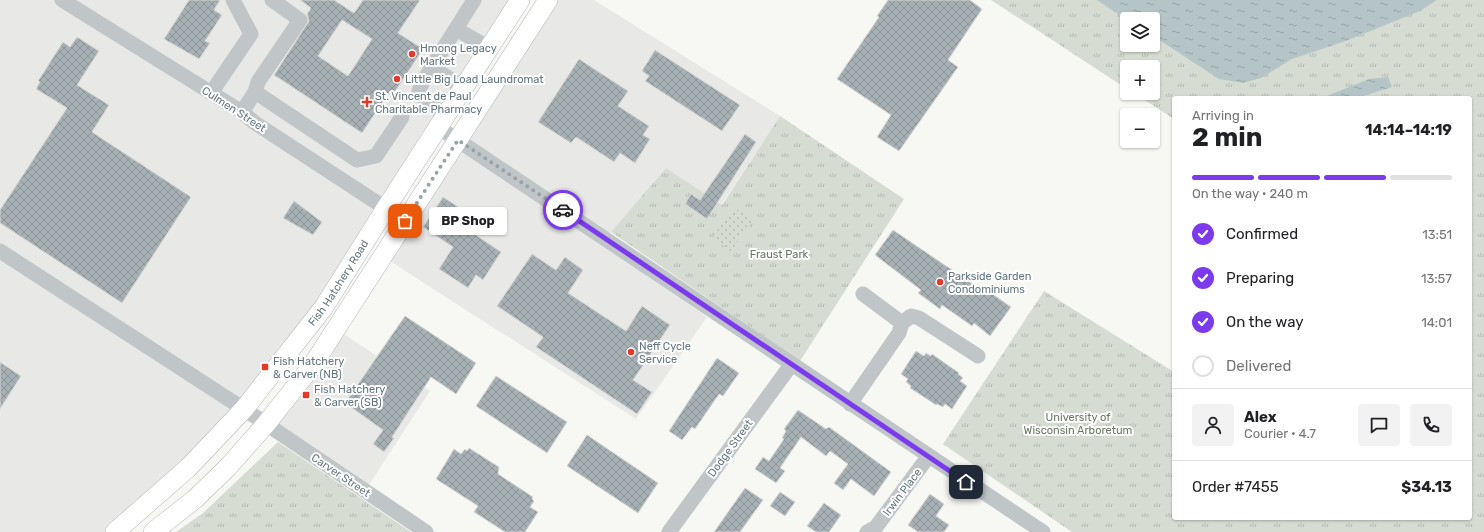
<!DOCTYPE html>
<html lang="en">
<head>
<meta charset="utf-8">
<style>
  body { margin:0; font-family:Rubik,sans-serif; background:#f2f2f2; color:#202124; height:100vh; display:flex; flex-direction:column; font-size:15px; white-space:nowrap }
  * { box-sizing:border-box; margin:0 }
  p { font-size:13px; color:#757577 }
  .icon { flex:none; width:22px; height:22px; fill:none; stroke:currentColor; stroke-width:2; stroke-linecap:round; stroke-linejoin:round }
  .map { position:relative; flex:1; overflow:hidden }
  .details { position:absolute; left:1172px; top:96px; width:300px; height:424px; display:flex; flex-direction:column; background:#fff; border-radius:4px; box-shadow:0 1px 3px #0004 }
  .details>* { flex:none }
  .controls { position:absolute; left:1120px; top:12px; display:grid; gap:8px }
  .controls a { display:grid; place-items:center; width:40px; height:40px; border-radius:4px; background:#fff; box-shadow:0 1px 3px #0004; font-size:20px }
  .pin { position:absolute; display:grid; place-items:center; width:34px; height:34px; color:#fff; margin:-17px; border-radius:8px; box-shadow:0 2px 6px #0006 }
  .courier { position:absolute; display:grid; place-items:center; width:40px; height:40px; margin:-20px; border:3px solid #7c3aed; border-radius:50%; background:#fff; color:#222; box-shadow:0 1px 5px #0007 }
  .bubble { position:absolute; height:28px; border-radius:4px; background:#fff; box-shadow:0 1px 3px #0004; font-size:13px; font-weight:700; line-height:28px; text-align:center }
  .headline em { font-style:normal; font-weight:700 }
  .headline div { display:flex; flex-direction:column-reverse }
  .headline { display:flex; align-items:center; justify-content:space-between; height:68px; padding:0 20px }
  h1 { font-size:26px; font-weight:700; line-height:30px }
  .bar { display:grid; grid-template-columns:repeat(4,1fr); gap:6px 4px; align-content:center; height:48px; padding:0 20px }
  .bar i { height:5px; border-radius:3px; background:#e0e0e0 }
  .bar .current { background:#7c3aed }
  .bar p { grid-column:span 4 }
  .line { display:flex; align-items:center; gap:10px; padding:0 20px; border-top:1px solid #e0e0e0 }
  .line div { flex:1 }
  .round { display:grid; place-items:center; flex:none; width:42px; height:42px; border-radius:4px; background:#f2f2f2 }
  ol { padding:0 20px; list-style:none }
  li { display:flex; align-items:center; gap:12px; height:44px }
  li p { margin-inline-start:auto }
  li .icon { padding:4px; border-radius:50%; background:#7c3aed; color:#fff; stroke-width:4 }
  li:last-child { color:#757577 }
  li i { width:22px; height:22px; border:2px solid #e0e0e0; border-radius:50% }
  .map>svg:first-child { display:block }
</style>
</head>
<body>
<div class="map">
<svg width="1484" height="532" viewBox="0 0 1484 532">
  <defs>
    <pattern id="park-tufts" width="24" height="20" patternUnits="userSpaceOnUse"><rect width="24" height="20" fill="#d7dcd3"/><path d="M3 7l-1-3M5 7V3M7 7l1-3M15 17l-1-3M17 17v-4M19 17l1-3" fill="none" stroke="#b2b7b0"/></pattern>
    <pattern id="garden-dots" width="8" height="8" patternUnits="userSpaceOnUse"><rect width="8" height="8" fill="#d7dcd3"/><path d="M2 2h.1M6 6h.1" fill="none" stroke="#b2b7b0" stroke-width="1.8" stroke-linecap="round"/></pattern>
    <pattern id="water-ripples" width="26" height="14" patternUnits="userSpaceOnUse"><rect width="26" height="14" fill="#b5c5c7"/><path d="M2 4q2-2 4 0t4 0M15 11q2-2 4 0t4 0" fill="none" stroke="#97a5a7"/></pattern>
    <pattern id="building-cross-hatch" width="8" height="8" patternUnits="userSpaceOnUse"><rect width="8" height="8" fill="#a7b1b5"/><path d="M0 0l8 8M0 8l8-8" fill="none" stroke="#8b9598"/></pattern>
  </defs>
  <rect width="100%" height="100%" fill="#f7f7f4"/>
  <path fill="#e8e8e7" d="M0,0h520l-239,362 -166,170h-115z
    M548,0h46l186,116 -59,89 -55,-37 -65,76 106,73 -71,102 -254,-163z
    M336,329l94,62 -65,100 -99,-67z"/>
  <path fill="url(#park-tufts)" fill-rule="evenodd" d="M991,0h493v532h-412l-129,-88 101,-153 130,81v146h296v-420h-296v21l-40,-26h19v-26h-26v22zM1127,19h26v26h-26z
    M780,116l124,83 -104,162 -189,-129 55,-64 56,37z
    M278,442l133,90h-235l27,-19z"/>
  <path fill="url(#garden-dots)" d="M734,207l19,14 -22,30 -19,-13z"/>
  <path fill="url(#water-ripples)" d="M1097,0h340l-17,11 -77,31 -51,17 -31,19 -18,5 -24,-4 -66,-43v-17l-26,1z
    M1388,77l4,10 -35,11h-35l47,-19z"/>
  <path fill="url(#building-cross-hatch)" stroke="#d9d8d6" fill-rule="evenodd" d="M189,0h31l-6,10 8,5 -17,26 5,2 -11,16 -35,-20z
    M300,0h34l20,13 9,-13h57l-22,33 25,16 -29,44 -4,-2 -28,42 -88,-58 35,-54 -2,-7 4,-6zM342,20l30,19 -24,37 -30,-20z
    M888,0h82l12,9 -34,51 10,7 -59,84 -22,-14 14,-22 -54,-36 42,-62 -2,-1z
    M77,37l22,14 -22,34 32,20 -17,27 99,65 -69,106 -122,-80v-13l67,-102 -31,-19 4,-7 -2,-1 25,-39 7,5z
    M655,50l85,55 -18,26 -77,-50 4,-5 -7,-5z
    M579,59l49,32 -10,15 31,20 -6,9 7,4 -15,24 -15,-10 -6,9 -38,-25 -5,6 -33,-21z
    M745,134l11,8 -49,77 -22,-15 6,-10 9,6z
    M443,197l26,17 -8,11 40,27 -18,28 -7,-5 -8,13 -29,-19 14,-22 -30,-20z
    M294,201l28,21 -9,13 -30,-17z
    M893,230l96,65 2,-2 20,14 -21,29 -16,-13 -2,3 -30,-21 -2,4 -22,-16 3,-3 -46,-35z
    M532,254l24,16 9,-13 18,13 -15,23 58,38 16,-25 28,19 -37,55 19,12 -15,22 -101,-67 7,-10 -46,-31z
    M405,316l71,47 -20,31 -25,-17 -39,60 2,1 -10,14 -11,-8 10,-14 -38,-27z
    M916,351l8,5 2,-3 5,3 1,-2 27,19 -1,1 5,4 -3,3 7,5 -15,23 -7,-5 -2,3 -6,-3 -1,1 -12,-8 -14,-9 1,-2 -5,-4 2,-3 -7,-5z
    M717,358l22,15 -16,23 -4,-2 -24,35 -3,-2 -10,13 -13,-9z
    M0,362l21,14 -21,33z
    M496,376l71,46 -20,31 -71,-47z
    M798,410l28,19 3,-2 62,45 -17,24 -23,-17 -8,11 -9,-7 14,-19 -18,-13 -4,5 -25,-19 -21,31 5,3 -9,12 -21,-14 8,-12 6,4 15,-22 -2,-1 4,-7 -2,-2z
    M587,435l71,48 -20,30 -71,-47z
    M469,448l30,19 -1,7 35,23 -1,2 2,2 -4,6 8,5 -13,20h-20l-31,-20 4,-6 -42,-27 18,-30 7,5 4,-5 2,2z
    M745,488l18,12 -23,32h-26z
    M780,492l15,10 -10,14 -15,-10z
    M930,494l14,10 -8,12 13,9 -5,7h-26l-10,-7z
    M824,503l17,12 -12,17h-13l-9,-6z"/>
  <g fill="none" stroke-linecap="round" stroke-linejoin="round">
    <defs>
      <g id="major">
        <path id="s1" d="M115,532l73,-64 56,-59 80,-102 62,-99 134,-208"/>
        <path d="M153,532l42,-33 33,-32 38,-43 46,-58 236,-366"/>
      </g>
    </defs>
    <use href="#major" stroke="#b1b7ba" stroke-width="20"/>
    <path stroke="#c0c5c8" stroke-width="15" d="M62,0l180,112 13,11 150,98
      M456,29l33,19
      M432,67l31,21
      M255,92l102,68 19,-4 26,-39
      M211,93l40,-59 -18,-34h1
      M242,112l13,-20 3,-10 42,-62 -28,-20
      M445,116l-23,-19 -3,-6 4,-10 51,-81
      M438,127l605,405
      M0,251l256,166 170,115
      M902,323l9,-7 8,2 59,38
      M850,404l49,-71 3,-10 -39,-29
      M669,532l122,-167
      M867,532l9,-5 52,-70"/>
    <use href="#major" stroke="#fff" stroke-width="19"/>
  </g>
  <g fill="none" stroke-linecap="round" stroke-linejoin="round">
    <path stroke="#96a3a8" stroke-width="4" stroke-dasharray="0 7.2" d="M405,221l53,-81 105,70"/>
    <path stroke="#7c3aed" stroke-width="5" d="M563,210l403,272"/>
  </g>
  <g fill="#e43a27" stroke="#fff" stroke-width="1.5">
    <circle cx="412" cy="54" r="4"/>
    <circle cx="397" cy="79" r="4"/>
    <path d="M365 96h4v4h4v4h-4v4h-4v-4h-4v-4h4z"/>
    <circle cx="940" cy="282" r="4"/>
    <circle cx="631" cy="352" r="4"/>
    <rect x="261" y="363" width="8" height="8" rx="2"/>
    <rect x="302" y="391" width="8" height="8" rx="2"/>
  </g>
  <g text-anchor="middle" stroke-width="4" stroke-linejoin="round" paint-order="stroke">
    <g font-size="11" fill="#62767f" stroke="#fff" text-anchor="start">
      <text x="420" y="52">Hmong Legacy<tspan x="420" dy="13">Market</tspan></text>
      <text x="405" y="83">Little Big Load Laundromat</text>
      <text x="375" y="100">St. Vincent de Paul<tspan x="375" dy="13">Charitable Pharmacy</tspan></text>
      <text x="948" y="280">Parkside Garden<tspan x="948" dy="13">Condominiums</tspan></text>
      <text x="639" y="350">Neff Cycle<tspan x="639" dy="13">Service</tspan></text>
      <text x="273" y="365">Fish Hatchery<tspan x="273" dy="13">&amp; Carver (NB)</tspan></text>
      <text x="314" y="393">Fish Hatchery<tspan x="314" dy="13">&amp; Carver (SB)</tspan></text>
    </g>
    <g font-size="11" fill="#62767f" stroke="#fff">
      <text transform="translate(234 109) rotate(33)" y="4">Culmen Street</text>
      <text dy="4" stroke="none"><textPath href="#s1" startOffset="336">Fish Hatchery Road</textPath></text>
      <text transform="translate(730 448) rotate(-54)" y="4">Dodge Street</text>
      <text transform="translate(341 475) rotate(34)" y="4">Carver Street</text>
      <text transform="translate(902 492) rotate(-53)" y="4">Irwin Place</text>
    </g>
    <g font-size="11" fill="#687761" stroke="#fff">
      <text x="779" y="258">Fraust Park</text>
      <text x="1078" y="421">University of<tspan x="1078" dy="13">Wisconsin Arboretum</tspan></text>
    </g>
  </g>
</svg>
<div class="controls">
<a><svg class="icon" aria-label="layers" viewBox="0 0 24 24"><path d="M12 4l9 5-9 5-9-5zM3 14l9 5 9-5"/></svg></a>
<a>+</a>
<a>−</a>
</div>
<div class="pin" style="left:405px;top:221px;background:#ea580c"><svg class="icon" aria-label="bag" viewBox="0 0 24 24"><path d="M5 8h14l-1 12H6zM9 8a3 3 0 0 1 6 0"/></svg></div>
<div class="pin" style="left:966px;top:482px;background:#1f2937"><svg class="icon" aria-label="home" viewBox="0 0 24 24"><path d="M3 11l9-7 9 7M6 9v11h12V9"/></svg></div>
<div class="courier" style="left:563px;top:210px"><svg class="icon" aria-label="car" viewBox="0 0 24 24"><path d="M5 17H2v-5l4-1 3-4h7l3 4 3 1v5h-3M9 17h6M6 11h13"/><circle cx="7" cy="17" r="2"/><circle cx="17" cy="17" r="2"/></svg></div>
<div class="bubble" style="left:429px;top:207px;width:78px">BP Shop</div>
<section class="details">
<div class="headline"><div><h1>2 min</h1><p>Arriving in</p></div><em>14:14–14:19</em></div>
<div class="bar"><i class="current"></i><i class="current"></i><i class="current"></i><i></i><p>On the way · 240 m</p></div>
<ol>
<li><svg class="icon" aria-label="check" viewBox="0 0 24 24"><path d="M5 12l5 5 9-10"/></svg>Confirmed<p>13:51</p></li>
<li><svg class="icon" aria-label="check" viewBox="0 0 24 24"><path d="M5 12l5 5 9-10"/></svg>Preparing<p>13:57</p></li>
<li><svg class="icon" aria-label="check" viewBox="0 0 24 24"><path d="M5 12l5 5 9-10"/></svg>On the way<p>14:01</p></li>
<li><i></i>Delivered</li>
</ol>
<div class="line" style="height:72px"><a class="round"><svg class="icon" aria-label="person" viewBox="0 0 24 24"><circle cx="12" cy="8" r="4"/><path d="M4 21q1-7 8-7t8 7"/></svg></a><div><b>Alex</b><p>Courier · 4.7</p></div><a class="round"><svg class="icon" aria-label="chat" viewBox="0 0 24 24"><path d="M4 5h16v11H9l-5 4z"/></svg></a><a class="round"><svg class="icon" aria-label="phone" viewBox="0 0 24 24"><path d="M5 4h4l2 5-3 2q2 4 5 5l2-3 5 2v4C11 20 4 13 5 4z"/></svg></a></div>
<div class="line" style="height:52px"><div>Order #7455</div><b>$34.13</b></div>
</section>
</div>
</body>
</html>
